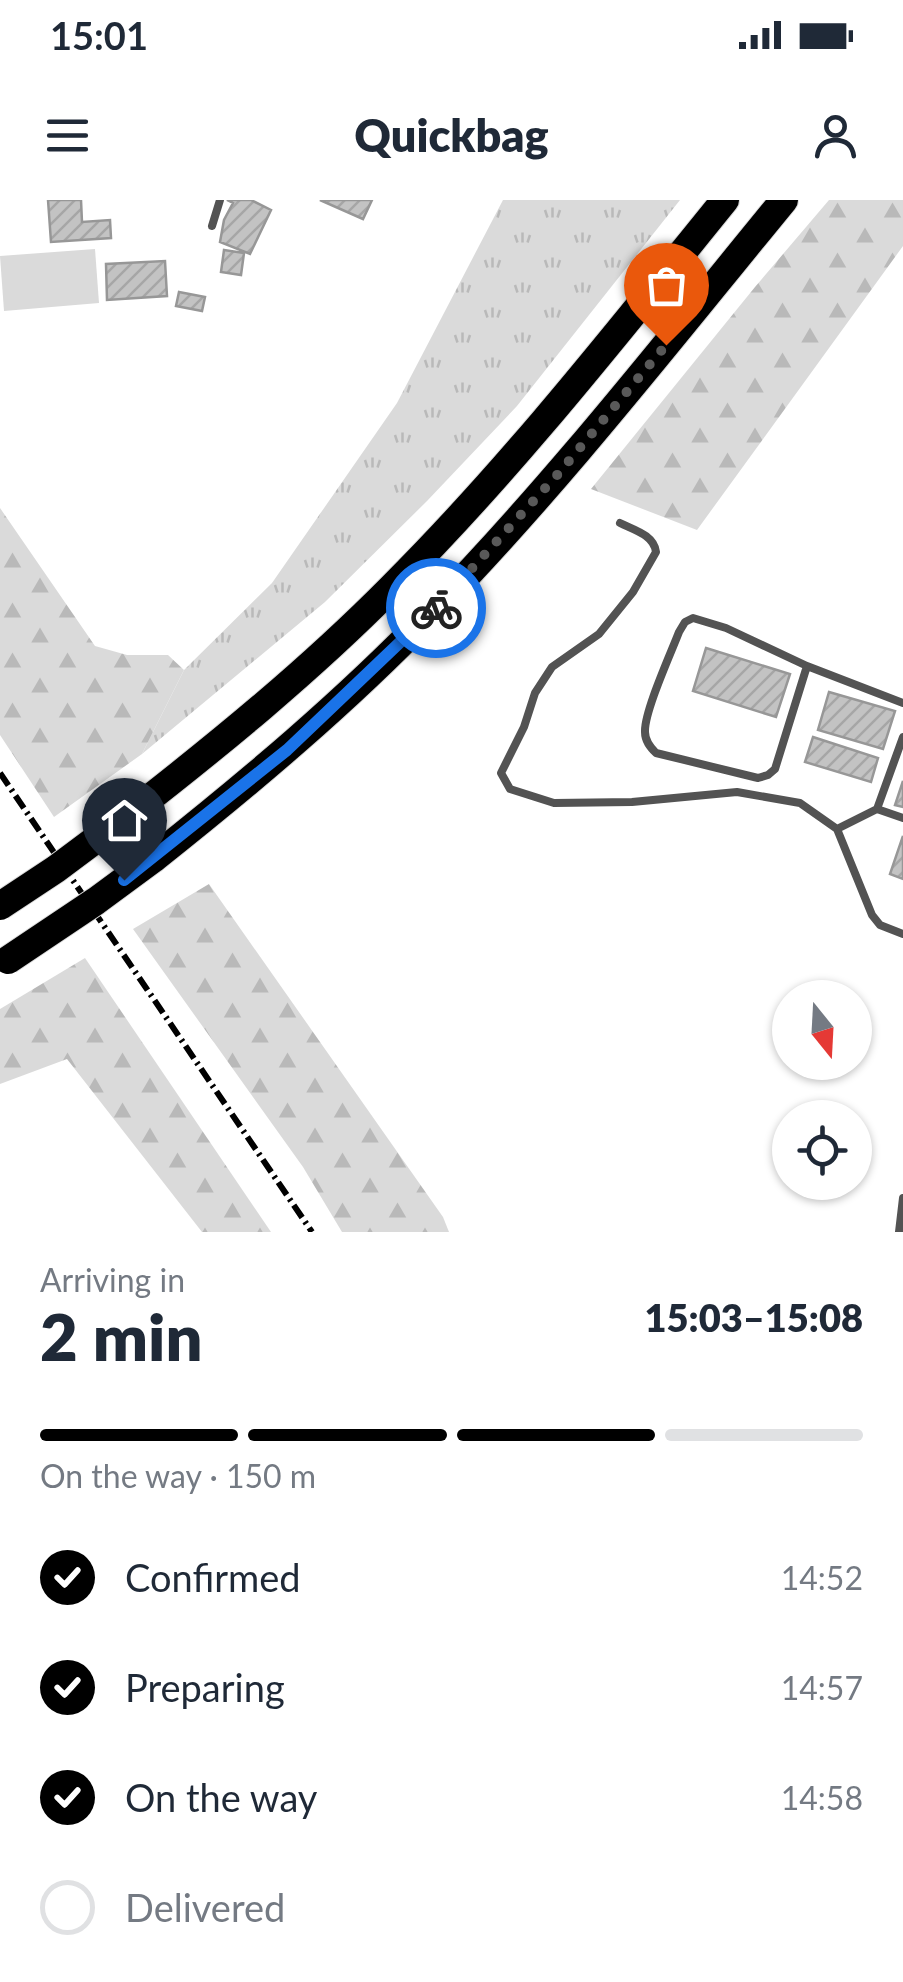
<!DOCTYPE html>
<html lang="en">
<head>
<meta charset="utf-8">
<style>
  body { margin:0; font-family:Lato,sans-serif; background:#f6f6f7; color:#1f2937; height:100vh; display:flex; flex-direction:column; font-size:38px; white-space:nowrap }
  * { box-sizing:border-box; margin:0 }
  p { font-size:32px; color:#747a83 }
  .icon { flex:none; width:55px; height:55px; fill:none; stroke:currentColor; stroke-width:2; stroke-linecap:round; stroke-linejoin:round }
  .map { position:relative; height:1032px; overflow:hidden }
  .side { display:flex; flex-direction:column; background:#fff; flex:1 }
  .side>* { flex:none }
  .needle { width:65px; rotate:162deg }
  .tools { position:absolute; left:772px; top:780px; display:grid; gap:20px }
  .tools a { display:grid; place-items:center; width:100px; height:100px; border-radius:50%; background:#fff; box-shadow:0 2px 8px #0004; font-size:50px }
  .pin { position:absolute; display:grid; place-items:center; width:85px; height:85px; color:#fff; margin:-102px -42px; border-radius:50% 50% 50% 0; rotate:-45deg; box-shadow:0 0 10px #0007 }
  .pin .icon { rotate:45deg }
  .courier { position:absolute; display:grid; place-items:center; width:100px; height:100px; margin:-50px; border:8px solid #1a73e8; border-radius:50%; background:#fff; color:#222; box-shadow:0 2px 12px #0007 }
  .head em { font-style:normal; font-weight:800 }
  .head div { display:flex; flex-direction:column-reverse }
  .head { display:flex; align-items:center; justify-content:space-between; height:170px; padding:0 40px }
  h1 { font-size:65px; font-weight:800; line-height:75px }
  .bar { display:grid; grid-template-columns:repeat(4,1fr); gap:15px 10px; align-content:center; height:120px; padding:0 40px }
  .bar i { height:12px; border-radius:8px; background:#e0e1e3 }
  .bar .current { background:#000 }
  .bar p { grid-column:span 4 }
  ol { padding:0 40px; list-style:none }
  li { display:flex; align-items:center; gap:30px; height:110px }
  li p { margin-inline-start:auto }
  li .icon { padding:10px; border-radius:50%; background:#000; color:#fff; stroke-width:4 }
  li:last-child { color:#747a83 }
  li i { width:55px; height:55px; border:5px solid #e0e1e3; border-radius:50% }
  .status { display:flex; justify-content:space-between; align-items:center; height:70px; padding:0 50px; background:#fff; direction:ltr }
  .status svg { height:28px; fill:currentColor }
  header { display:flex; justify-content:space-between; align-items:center; height:130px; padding:0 40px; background:#fff; font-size:45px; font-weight:800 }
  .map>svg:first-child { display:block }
</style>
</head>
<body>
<div class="status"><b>15:01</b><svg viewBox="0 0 49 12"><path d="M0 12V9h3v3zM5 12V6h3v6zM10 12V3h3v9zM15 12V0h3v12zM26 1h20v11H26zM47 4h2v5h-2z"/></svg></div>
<header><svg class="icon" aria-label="menu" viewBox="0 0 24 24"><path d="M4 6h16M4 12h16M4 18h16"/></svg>Quickbag<svg class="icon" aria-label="person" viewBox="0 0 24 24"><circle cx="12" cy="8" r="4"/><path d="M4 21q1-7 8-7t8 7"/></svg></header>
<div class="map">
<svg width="903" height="1032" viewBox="0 0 903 1032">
  <defs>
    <pattern id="grass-tufts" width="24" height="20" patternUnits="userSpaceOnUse" patternTransform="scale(2.5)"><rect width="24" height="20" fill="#dadada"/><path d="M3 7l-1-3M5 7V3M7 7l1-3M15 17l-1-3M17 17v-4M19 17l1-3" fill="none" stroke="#b9b9b9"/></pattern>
    <pattern id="forest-firs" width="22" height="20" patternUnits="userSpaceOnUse" patternTransform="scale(2.5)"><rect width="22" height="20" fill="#dadada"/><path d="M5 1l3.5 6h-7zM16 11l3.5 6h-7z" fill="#b9b9b9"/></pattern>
    <pattern id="building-hatch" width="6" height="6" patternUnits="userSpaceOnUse" patternTransform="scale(2.5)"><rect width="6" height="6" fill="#c3c3c3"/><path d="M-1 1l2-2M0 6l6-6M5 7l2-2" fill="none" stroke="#a6a6a6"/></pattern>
  </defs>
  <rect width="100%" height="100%" fill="#fff"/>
  <path fill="url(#grass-tufts)" d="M503,0h177l-163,206 -90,95 -102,101 -183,152 42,-84 88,-87 125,-180z"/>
  <path fill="url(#forest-firs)" d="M829,0h74v46l-206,284 -106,-41 164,-202z
    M0,308l95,138 32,9h41l16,15 -42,84 -88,63 -54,-82z
    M209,684l234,333 6,15h-107l-39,-65 -170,-238z
    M85,758l186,274h-69l-135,-173 -67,25v-75z"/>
  <path fill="#dadada" d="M95,49l4,54 -95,8 -4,-55z"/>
  <path fill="url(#building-hatch)" stroke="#979797" stroke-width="2.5" d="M48,0h33l1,22 28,-2 1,18 -60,4z
    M227,0h24l20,10 -21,44 -30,-12 4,-22 9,-17z
    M320,0h52l-9,19z
    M224,50l20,3 -3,22 -20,-3z
    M165,61l2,35 -60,4 -1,-36z
    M179,92l26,5 -3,14 -26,-5z
    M706,448l84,26 -14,43 -83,-26z
    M829,492l66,19 -12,38 -65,-19z
    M813,537l65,21 -7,24 -66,-20z
    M903,581v26l-8,-2z
    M903,636v43l-13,-5z"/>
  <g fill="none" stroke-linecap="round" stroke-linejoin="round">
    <defs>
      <path id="highway" d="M123,619c94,-73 186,-148 270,-233 120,-120 225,-254 332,-386
        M153,659c97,-77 191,-156 277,-245 127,-130 239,-274 354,-414"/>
    </defs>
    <use href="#highway" stroke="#dbdbdb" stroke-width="30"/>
    <path stroke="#535353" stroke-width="8" d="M212,26l8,-26
      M620,323c14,7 34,12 36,29l-23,40 -34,42 -47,33 -17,26 -11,34 -23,46 9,16 44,14 78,-1 105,-10 63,11 37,26 35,86 8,10 23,9
      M807,466l-32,103 -7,6 -10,3 -102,-25c-6,-6 -11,-12 -11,-21 -1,-20 26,-79 34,-100l6,-10 8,-4 33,10 81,38 96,37
      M877,609l26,9
      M837,629l40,-20 26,-72
      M899,1032l4,-34"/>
    <use href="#highway" stroke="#000" stroke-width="28"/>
    <path stroke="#000" stroke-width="6" stroke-dasharray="15 5 2.5 5" stroke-linecap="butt" d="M0,573l312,459"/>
    <defs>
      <path id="highway-bridge" d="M0,706l56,-37 67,-50
        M8,760l88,-59 57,-42"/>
    </defs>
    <use href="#highway-bridge" stroke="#dbdbdb" stroke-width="30" stroke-linecap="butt"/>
    <use href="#highway-bridge" stroke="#000" stroke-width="28"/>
  </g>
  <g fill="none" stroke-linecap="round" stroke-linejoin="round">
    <path stroke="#595959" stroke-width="10" stroke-dasharray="0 18" d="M436,408l122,-134 108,-129"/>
    <path stroke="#1a73e8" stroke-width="12" d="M124,680l163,-130 149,-142"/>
  </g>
</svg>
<div class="tools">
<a><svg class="needle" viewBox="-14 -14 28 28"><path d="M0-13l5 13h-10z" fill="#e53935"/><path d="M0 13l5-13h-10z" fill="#747a83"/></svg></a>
<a><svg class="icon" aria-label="locate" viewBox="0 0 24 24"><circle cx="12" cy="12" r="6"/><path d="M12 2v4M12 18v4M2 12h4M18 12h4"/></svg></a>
</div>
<div class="pin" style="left:666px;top:145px;background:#ea580c"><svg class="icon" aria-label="bag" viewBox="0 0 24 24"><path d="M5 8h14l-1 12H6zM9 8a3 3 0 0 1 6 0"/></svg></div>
<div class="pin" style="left:124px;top:680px;background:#1f2937"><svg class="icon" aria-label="home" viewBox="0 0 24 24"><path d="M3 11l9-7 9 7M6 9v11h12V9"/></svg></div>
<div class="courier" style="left:436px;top:408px"><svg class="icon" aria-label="bike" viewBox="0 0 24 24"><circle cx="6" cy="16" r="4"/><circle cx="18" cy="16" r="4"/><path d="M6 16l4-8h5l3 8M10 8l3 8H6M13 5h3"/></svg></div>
</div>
<section class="side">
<div class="head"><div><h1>2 min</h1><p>Arriving in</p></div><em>15:03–15:08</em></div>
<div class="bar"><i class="current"></i><i class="current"></i><i class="current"></i><i></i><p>On the way · 150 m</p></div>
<ol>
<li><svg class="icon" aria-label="check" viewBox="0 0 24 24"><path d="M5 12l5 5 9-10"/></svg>Confirmed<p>14:52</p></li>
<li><svg class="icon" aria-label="check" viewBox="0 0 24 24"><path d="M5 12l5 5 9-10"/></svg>Preparing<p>14:57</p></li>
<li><svg class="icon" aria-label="check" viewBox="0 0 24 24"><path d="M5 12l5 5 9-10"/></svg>On the way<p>14:58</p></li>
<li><i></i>Delivered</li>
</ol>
</section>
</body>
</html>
